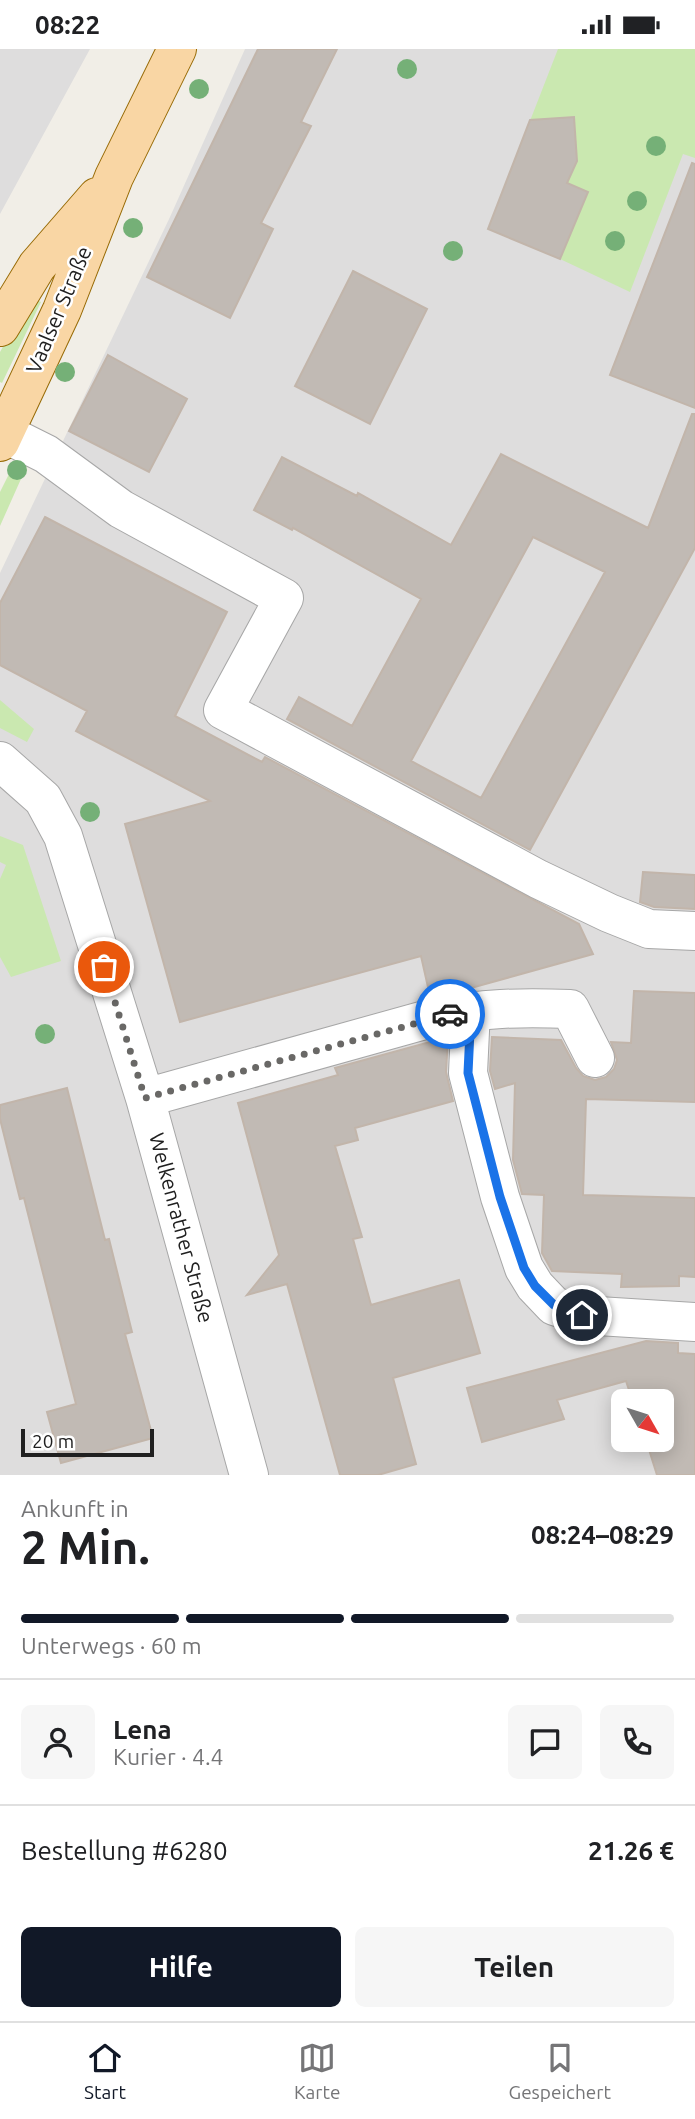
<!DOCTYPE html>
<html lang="de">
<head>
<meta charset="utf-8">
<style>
  body { margin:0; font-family:Ubuntu,sans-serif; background:#f6f6f6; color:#202124; height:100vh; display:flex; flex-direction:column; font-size:26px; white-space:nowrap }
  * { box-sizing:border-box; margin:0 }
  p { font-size:23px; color:#757577 }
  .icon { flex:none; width:38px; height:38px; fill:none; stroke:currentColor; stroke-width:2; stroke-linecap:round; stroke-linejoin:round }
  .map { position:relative; height:1426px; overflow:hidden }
  .details { display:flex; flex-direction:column; background:#fff; flex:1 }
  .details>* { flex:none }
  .needle { width:46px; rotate:129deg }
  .controls { position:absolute; left:611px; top:1340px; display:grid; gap:14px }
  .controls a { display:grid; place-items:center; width:63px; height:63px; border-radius:10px; background:#fff; box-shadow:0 4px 18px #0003; font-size:35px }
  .scale { position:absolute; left:21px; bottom:18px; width:133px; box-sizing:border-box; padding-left:7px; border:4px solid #202020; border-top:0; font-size:19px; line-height:24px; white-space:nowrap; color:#202020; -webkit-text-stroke:5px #fff; paint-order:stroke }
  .pin { position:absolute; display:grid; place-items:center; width:60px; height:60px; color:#fff; margin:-30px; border:4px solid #fff; border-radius:50%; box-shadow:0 2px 7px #0007 }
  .courier { position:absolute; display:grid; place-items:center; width:70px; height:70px; margin:-35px; border:5px solid #1a73e8; border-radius:50%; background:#fff; color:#222; box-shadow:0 2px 9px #0007 }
  .summary em { font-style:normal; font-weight:700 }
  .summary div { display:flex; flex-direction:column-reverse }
  .summary { display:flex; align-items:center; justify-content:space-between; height:119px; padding:0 21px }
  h1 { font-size:46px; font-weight:700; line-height:52px }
  .bar { display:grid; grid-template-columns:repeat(4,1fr); gap:10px 7px; align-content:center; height:84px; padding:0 21px }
  .bar i { height:9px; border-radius:5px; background:#e0e0e0 }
  .bar .current { background:#111827 }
  .bar p { grid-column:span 4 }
  .line { display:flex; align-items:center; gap:18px; padding:0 21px; border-top:2px solid #e0e0e0 }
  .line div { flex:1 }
  .round { display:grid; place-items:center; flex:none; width:74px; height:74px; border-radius:10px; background:#f6f6f6 }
  .cta { display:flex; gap:14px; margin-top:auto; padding:14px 21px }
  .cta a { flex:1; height:80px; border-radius:10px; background:#111827; color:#fff; font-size:28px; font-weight:700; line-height:80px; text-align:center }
  .cta a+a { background:#f6f6f6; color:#202124 }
  .status { display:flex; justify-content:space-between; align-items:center; height:49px; padding:0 35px; background:#fff; direction:ltr }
  .status svg { height:19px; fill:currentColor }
  .menu { display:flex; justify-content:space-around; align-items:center; height:98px; border-top:2px solid #e0e0e0; background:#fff; font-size:19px; color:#757577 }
  .menu a { display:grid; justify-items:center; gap:4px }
  .menu .current { color:#111827 }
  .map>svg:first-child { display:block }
</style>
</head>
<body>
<div class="status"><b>08:22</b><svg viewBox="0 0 49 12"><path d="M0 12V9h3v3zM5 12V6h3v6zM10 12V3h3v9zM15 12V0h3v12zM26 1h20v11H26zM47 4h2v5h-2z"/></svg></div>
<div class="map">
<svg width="695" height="1426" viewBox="0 0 695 1426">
  <rect width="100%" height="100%" fill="#f1eee7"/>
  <path fill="#dedddd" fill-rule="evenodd" d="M0,0h90l-90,165z
    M245,0h450v1426h-695v-902l170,-356zM623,1353h39v38h-39z"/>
  <path fill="#cae8b0" d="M558,0h137v109l-12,-4 -53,138 -70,-33 27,-66 -20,-10 9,-21h-62z
    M31,248l10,5 -39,81 -2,-1v-30z
    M18,407l11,5 -29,65v-34z
    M0,651l34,29 -7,13 -27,-14z
    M0,787l23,9 38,116 -50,16 -11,-20v-78l6,-14 -6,-3z"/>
  <path fill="#c1bab4" stroke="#c2b5aa" stroke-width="2" fill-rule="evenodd" d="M258,0h79l-36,73 10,4 -50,97 12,6 -43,89 -83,-41z
    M574,68l3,44 -10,22 21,9 -28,67 -72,-30 42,-109z
    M692,114l3,1v244l-85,-33z
    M353,222l74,38 -57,115 -75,-38z
    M108,306l79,44 -38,73 -80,-41z
    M692,365h3v134l-165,302 -243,-131 12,-22 53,29 69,-127 -128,-71 -1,2 -38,-20 28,-53 75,39 1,-3 93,52 50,-91 147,74zM533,488l72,35 -124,226 -70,-37z
    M45,468l182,95 -52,104 87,46 3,-5 314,167 14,30 -133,37 -30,5 -9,-40 -241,66 -55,-198 85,-23 -134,-70 11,-20 -87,-46v-62z
    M643,823l52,3v34l-41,-2 -14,-5z
    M634,942l61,2v109l-109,-3 -3,96 112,3v79l-16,-1v10l-58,1 1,-13 -70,-3 -10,-18 2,-58 -22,-1 -9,-34 2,-77 -20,6 -5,-18 2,-34 69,3 15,28 7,8 12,4 11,-3 8,-8 3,-9 -6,-18 20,1z
    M448,988l-2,35 7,29 -98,27 3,12 -23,6 27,91 -9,2 18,66 88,-25 21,73 -87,25 23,86 -38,11h-38l-53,-191 -40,11 32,-40 -41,-152 100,-28 -3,-7z
    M67,1039l38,152 4,-1 23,93 -7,2 28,104 -92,25 -14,-51 29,-8 -52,-206 -4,1 -20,-80v-14z
    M646,1292l32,2v10l17,1v121h-38l-11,-35h16v-38h-29l-7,-21 -69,19 7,19 -82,23 -15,-54z"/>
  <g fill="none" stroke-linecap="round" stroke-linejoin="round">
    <defs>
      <path id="minor" d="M4,384l42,21 75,55 163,89 -61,112 315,169 71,34 40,16 46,2
        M0,712l43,38 20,37 82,262 104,377
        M471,961l-3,63 32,124 24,71 11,18 19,20 28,9 113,7
        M145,1049l287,-80c50,-10 88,-11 138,-9l25,49"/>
      <path id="major" d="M0,278l37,-61 60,-69
        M0,393l62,-132 52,-133 63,-128"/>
    </defs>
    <use href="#minor" stroke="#a7a7a7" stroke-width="40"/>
    <use href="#major" stroke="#976a05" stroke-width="40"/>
    <use href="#minor" stroke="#fff" stroke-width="38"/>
    <use href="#major" stroke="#f9d6a4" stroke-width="38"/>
  </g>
  <g fill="#75b077">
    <circle cx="407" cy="20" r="10"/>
    <circle cx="199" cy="40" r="10"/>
    <circle cx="656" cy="97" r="10"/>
    <circle cx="637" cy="152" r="10"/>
    <circle cx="133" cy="179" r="10"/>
    <circle cx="615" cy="192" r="10"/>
    <circle cx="453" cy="202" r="10"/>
    <circle cx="65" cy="323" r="10"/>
    <circle cx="17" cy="421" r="10"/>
    <circle cx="90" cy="763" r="10"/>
    <circle cx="45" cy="985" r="10"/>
  </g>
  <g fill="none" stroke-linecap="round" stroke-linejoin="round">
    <path stroke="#696866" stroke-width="7" stroke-dasharray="0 12.6" d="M104,918l41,131 305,-84"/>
    <path stroke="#1a73e8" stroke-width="9" d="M450,965l21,-4 -3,63 32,124 24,71 11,18 19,19 28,10"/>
  </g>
  <g text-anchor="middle" stroke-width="5" stroke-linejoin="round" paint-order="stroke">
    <g font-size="21" fill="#202020" stroke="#fff">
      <text transform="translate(59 261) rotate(-67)" y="7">Vaalser Straße</text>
      <text transform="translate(181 1179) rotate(75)" y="7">Welkenrather Straße</text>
    </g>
  </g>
</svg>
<div class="controls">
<a><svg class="needle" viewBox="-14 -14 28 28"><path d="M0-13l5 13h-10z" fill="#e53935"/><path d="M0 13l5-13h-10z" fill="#757577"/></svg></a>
</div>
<div class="scale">20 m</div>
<div class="pin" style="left:104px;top:918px;background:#ea580c"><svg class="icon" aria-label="bag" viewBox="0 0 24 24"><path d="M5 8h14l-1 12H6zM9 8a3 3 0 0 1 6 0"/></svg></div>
<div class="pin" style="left:582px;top:1266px;background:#1f2937"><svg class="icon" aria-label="home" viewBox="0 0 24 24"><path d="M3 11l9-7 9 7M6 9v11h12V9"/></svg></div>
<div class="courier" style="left:450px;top:965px"><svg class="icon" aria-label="car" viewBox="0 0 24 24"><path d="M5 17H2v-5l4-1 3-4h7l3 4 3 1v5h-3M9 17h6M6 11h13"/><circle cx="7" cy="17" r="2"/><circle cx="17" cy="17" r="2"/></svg></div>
</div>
<section class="details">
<div class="summary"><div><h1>2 Min.</h1><p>Ankunft in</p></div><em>08:24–08:29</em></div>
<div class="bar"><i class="current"></i><i class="current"></i><i class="current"></i><i></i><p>Unterwegs · 60 m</p></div>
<div class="line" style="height:126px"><a class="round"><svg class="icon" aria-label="person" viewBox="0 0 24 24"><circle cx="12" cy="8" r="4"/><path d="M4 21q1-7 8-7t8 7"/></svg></a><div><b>Lena</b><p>Kurier · 4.4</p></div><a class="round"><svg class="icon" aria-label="chat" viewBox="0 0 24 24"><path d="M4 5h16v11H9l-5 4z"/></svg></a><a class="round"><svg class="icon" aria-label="phone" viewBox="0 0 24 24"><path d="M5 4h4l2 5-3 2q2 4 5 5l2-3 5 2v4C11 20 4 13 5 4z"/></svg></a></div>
<div class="line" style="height:91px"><div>Bestellung #6280</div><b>21.26 €</b></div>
<div class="cta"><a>Hilfe</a><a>Teilen</a></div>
</section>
<nav class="menu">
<a class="current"><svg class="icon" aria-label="home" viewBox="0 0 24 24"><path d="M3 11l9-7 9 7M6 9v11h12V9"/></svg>Start</a>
<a><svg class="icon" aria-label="map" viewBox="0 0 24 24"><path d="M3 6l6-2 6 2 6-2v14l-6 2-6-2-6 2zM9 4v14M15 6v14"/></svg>Karte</a>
<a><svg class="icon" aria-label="saved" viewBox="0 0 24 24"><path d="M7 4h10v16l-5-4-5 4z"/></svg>Gespeichert</a>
</nav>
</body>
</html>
